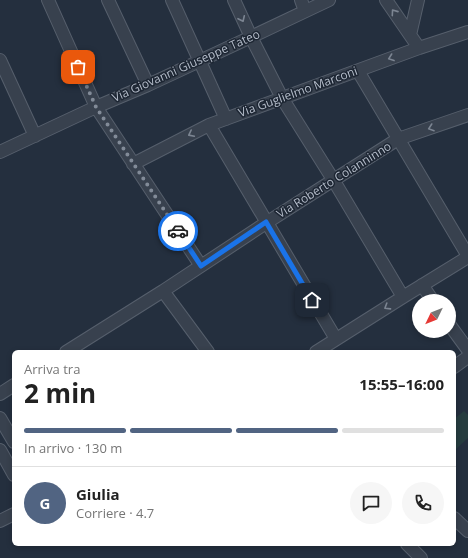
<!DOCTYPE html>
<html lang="it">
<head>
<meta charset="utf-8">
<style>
  body { margin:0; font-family:"Open Sans",sans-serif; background:#f6f6f6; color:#222; height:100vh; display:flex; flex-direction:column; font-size:15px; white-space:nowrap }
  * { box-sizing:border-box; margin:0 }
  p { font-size:13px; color:#767676 }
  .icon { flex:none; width:22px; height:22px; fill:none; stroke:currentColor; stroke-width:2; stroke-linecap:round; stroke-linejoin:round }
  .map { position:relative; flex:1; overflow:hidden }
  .sheet { position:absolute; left:12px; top:350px; width:444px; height:196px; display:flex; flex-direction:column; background:#fff; border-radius:6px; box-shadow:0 2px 6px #0003 }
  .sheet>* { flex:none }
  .needle { width:26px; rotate:227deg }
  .buttons { position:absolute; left:412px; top:294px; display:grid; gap:8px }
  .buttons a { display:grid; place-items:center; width:44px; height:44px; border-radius:50%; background:#fff; box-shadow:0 2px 6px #0003; font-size:20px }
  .pin { position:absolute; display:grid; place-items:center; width:34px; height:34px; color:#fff; margin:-17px; border-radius:8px; box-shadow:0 2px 6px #0006 }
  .courier { position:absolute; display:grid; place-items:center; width:40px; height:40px; margin:-20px; border:3px solid #1a73e8; border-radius:50%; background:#fff; color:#222; box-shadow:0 1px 5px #0007 }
  .head em { font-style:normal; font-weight:700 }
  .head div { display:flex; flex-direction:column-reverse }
  .head { display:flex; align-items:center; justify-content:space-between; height:68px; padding:0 12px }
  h1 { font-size:26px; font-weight:700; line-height:30px }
  .bar { display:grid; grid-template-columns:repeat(4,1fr); gap:6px 4px; align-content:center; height:48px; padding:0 12px }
  .bar i { height:5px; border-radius:3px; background:#e0e0e0 }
  .bar .active { background:#516482 }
  .bar p { grid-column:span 4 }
  .line { display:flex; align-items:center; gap:10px; padding:0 12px; border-top:1px solid #e0e0e0 }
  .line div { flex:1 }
  .round { display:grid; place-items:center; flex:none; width:42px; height:42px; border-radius:21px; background:#f6f6f6 }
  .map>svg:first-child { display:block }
</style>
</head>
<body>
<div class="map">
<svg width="468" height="558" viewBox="0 0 468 558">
  <rect width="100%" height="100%" fill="#242f3e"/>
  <path fill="#263c3f" d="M464,411l4,4v23l-14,13v-32z"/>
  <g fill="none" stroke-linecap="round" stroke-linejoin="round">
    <defs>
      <path id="minor" d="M48,0l48,107 105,159
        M108,0l40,85
        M172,0l54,119
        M234,0l17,37 31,61 52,83 69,116
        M301,0l4,11
        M386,0l33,48
        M410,35l8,-35
        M0,60l35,76
        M358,71l110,185
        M209,125l127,214
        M0,152l96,-45 52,-22 103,-48 78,-37
        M133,164l76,-39 210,-77 49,-16
        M422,285l11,16
        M163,291l45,61
        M449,324l19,26
        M66,352l97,-61 103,-68 132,-84 70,-24
        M316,352l87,-55 65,-40
        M454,367l14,-10
        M0,394l14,-9
        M0,418l14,24
        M0,450l14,25
        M454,518l14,13
        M0,521l14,-7
        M407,544l14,14"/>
    </defs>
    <use href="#minor" stroke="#565f6c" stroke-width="14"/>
    <use href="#minor" stroke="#38414e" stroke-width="12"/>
  </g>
  <defs><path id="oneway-chevron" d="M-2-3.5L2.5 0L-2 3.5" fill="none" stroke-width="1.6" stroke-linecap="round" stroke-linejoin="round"/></defs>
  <g stroke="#7c8592">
    <use href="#oneway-chevron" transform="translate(394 12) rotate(-125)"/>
    <use href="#oneway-chevron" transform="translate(242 19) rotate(65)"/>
    <use href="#oneway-chevron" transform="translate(391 58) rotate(160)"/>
    <use href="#oneway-chevron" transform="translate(431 128) rotate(161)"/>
    <use href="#oneway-chevron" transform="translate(191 134) rotate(153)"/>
    <use href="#oneway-chevron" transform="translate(387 307) rotate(148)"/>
  </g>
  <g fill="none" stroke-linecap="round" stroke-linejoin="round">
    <path stroke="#828b98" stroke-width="4" stroke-dasharray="0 7.2" d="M78,67l18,40 82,124"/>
    <path stroke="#1a73e8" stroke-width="5" d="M178,231l23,35 65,-44 46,78"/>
  </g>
  <g text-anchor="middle" stroke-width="3" stroke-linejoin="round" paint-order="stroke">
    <g font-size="12" fill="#b4bcc9" stroke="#1d2633">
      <text transform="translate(186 66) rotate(-24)" y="4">Via Giovanni Giuseppe Tateo</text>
      <text transform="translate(298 92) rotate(-20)" y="4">Via Guglielmo Marconi</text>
      <text transform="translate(334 180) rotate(-32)" y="4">Via Roberto Colanninno</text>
    </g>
  </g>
</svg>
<div class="buttons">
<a><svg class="needle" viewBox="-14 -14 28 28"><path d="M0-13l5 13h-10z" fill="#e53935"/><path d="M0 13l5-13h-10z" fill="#767676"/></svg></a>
</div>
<div class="pin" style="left:78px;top:67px;background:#ea580c"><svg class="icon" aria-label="bag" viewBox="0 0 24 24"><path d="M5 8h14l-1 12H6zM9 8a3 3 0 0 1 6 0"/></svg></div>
<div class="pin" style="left:312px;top:300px;background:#1f2937"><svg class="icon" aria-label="home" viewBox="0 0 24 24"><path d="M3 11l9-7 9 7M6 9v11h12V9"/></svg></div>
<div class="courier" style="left:178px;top:231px"><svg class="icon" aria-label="car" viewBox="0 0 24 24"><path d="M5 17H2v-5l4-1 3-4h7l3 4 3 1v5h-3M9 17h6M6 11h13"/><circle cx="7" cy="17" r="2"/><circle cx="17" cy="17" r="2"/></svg></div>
<section class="sheet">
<div class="head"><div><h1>2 min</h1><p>Arriva tra</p></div><em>15:55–16:00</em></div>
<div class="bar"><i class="active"></i><i class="active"></i><i class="active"></i><i></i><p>In arrivo · 130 m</p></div>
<div class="line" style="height:72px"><b class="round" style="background:#516482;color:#fff">G</b><div><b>Giulia</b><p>Corriere · 4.7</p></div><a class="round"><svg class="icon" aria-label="chat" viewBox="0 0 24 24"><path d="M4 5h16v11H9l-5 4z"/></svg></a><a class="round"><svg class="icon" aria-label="phone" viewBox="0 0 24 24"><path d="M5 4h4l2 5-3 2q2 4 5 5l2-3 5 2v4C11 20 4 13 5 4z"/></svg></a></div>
</section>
</div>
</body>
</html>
